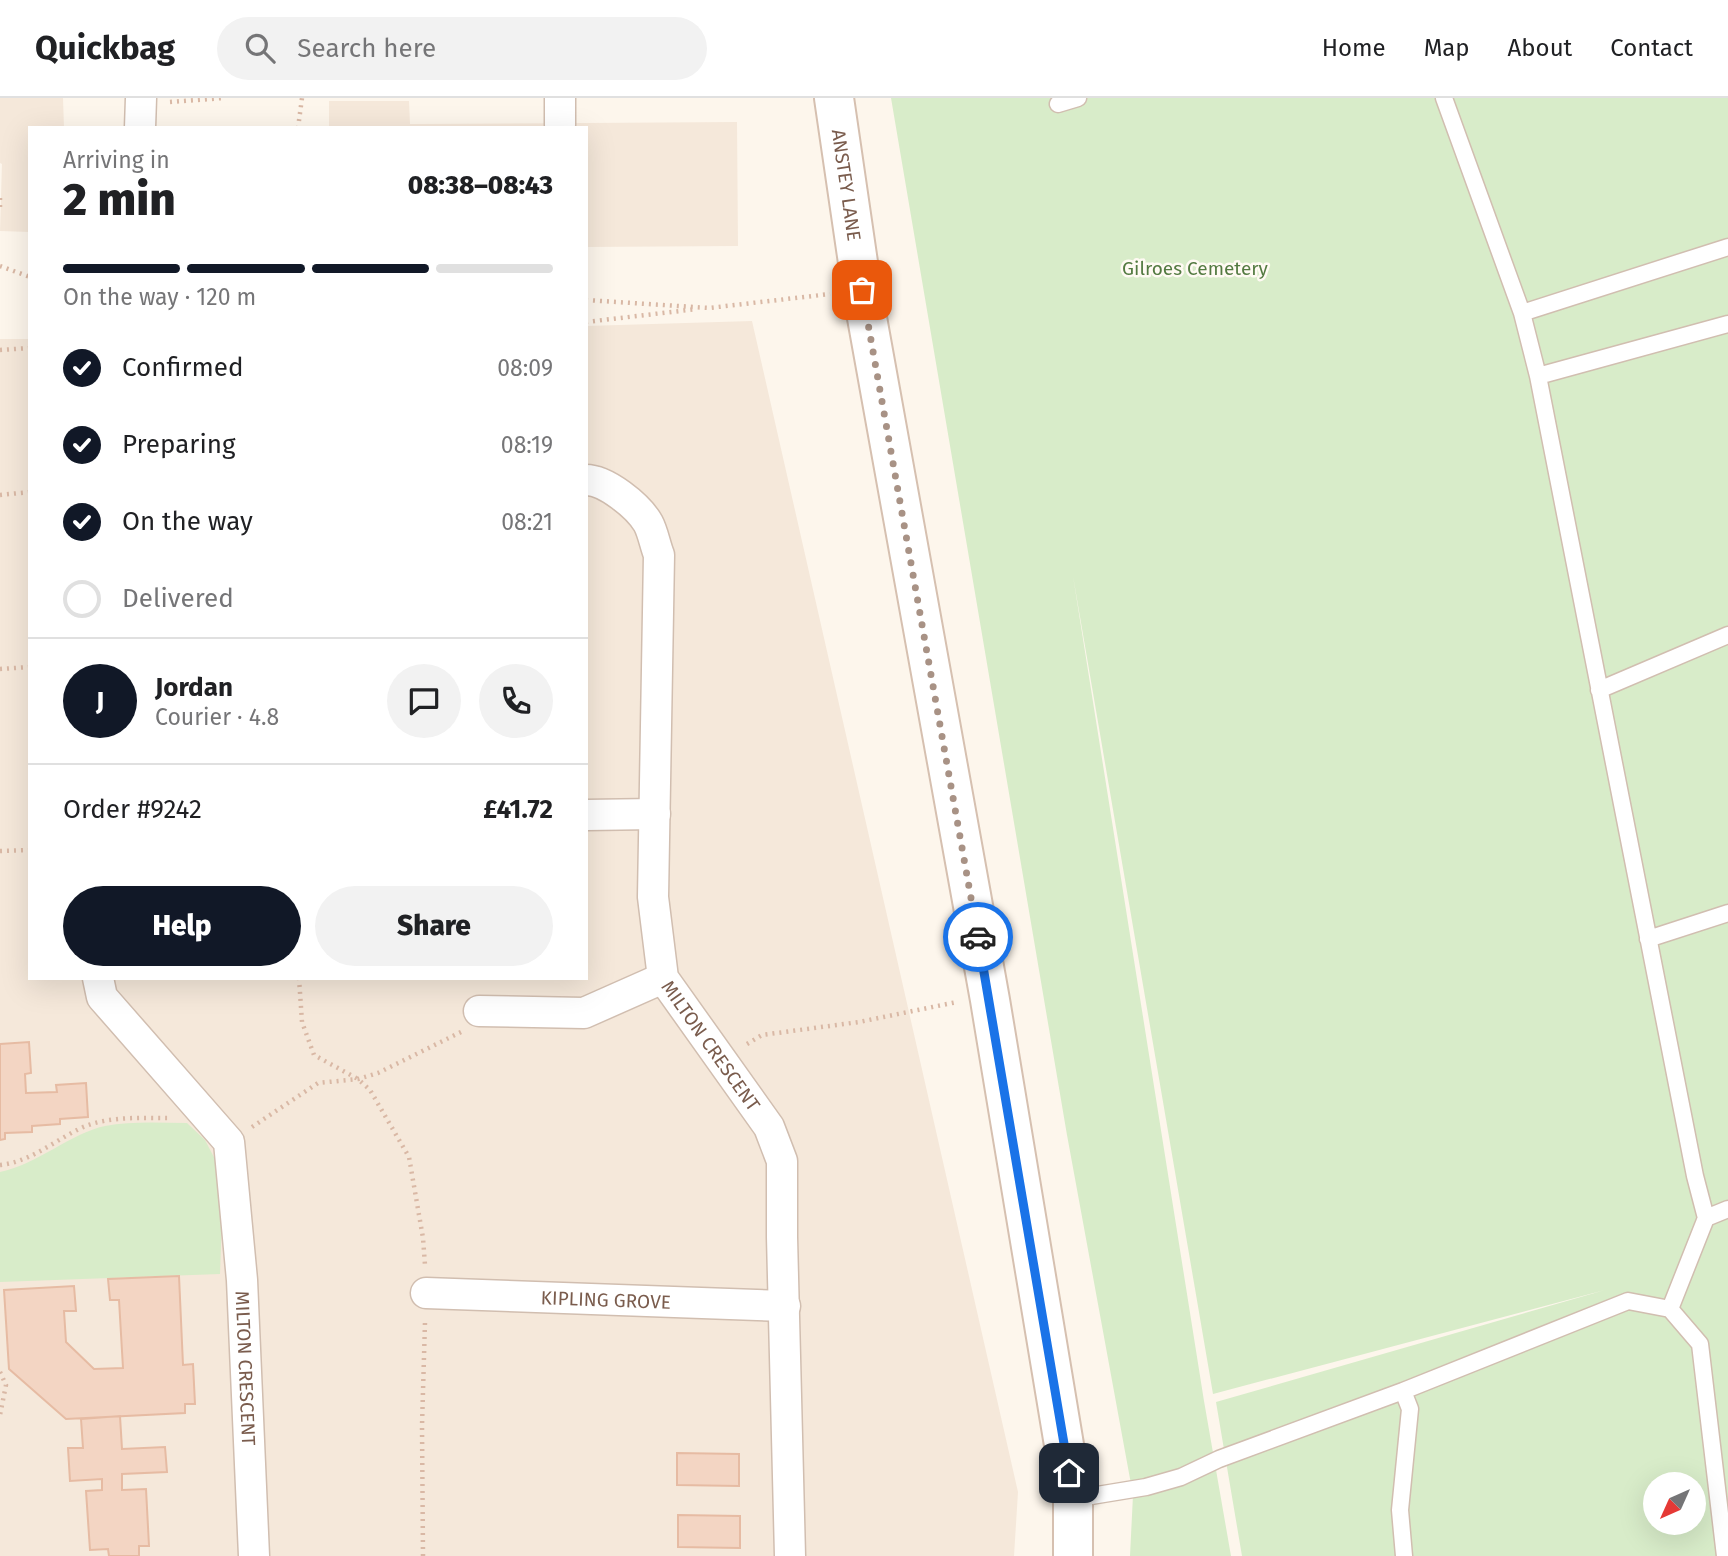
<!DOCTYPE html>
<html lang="en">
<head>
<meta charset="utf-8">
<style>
  body { margin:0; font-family:"Fira Sans",sans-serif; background:#f2f2f2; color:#202124; height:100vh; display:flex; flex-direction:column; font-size:26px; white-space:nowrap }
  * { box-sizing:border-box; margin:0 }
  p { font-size:23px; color:#757577 }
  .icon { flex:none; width:38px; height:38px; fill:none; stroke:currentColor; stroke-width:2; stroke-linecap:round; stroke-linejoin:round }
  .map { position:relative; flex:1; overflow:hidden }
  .panel { position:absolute; left:28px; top:28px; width:560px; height:854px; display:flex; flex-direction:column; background:#fff; border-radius:0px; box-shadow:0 7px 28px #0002 }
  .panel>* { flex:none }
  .needle { width:46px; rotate:225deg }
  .controls { position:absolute; left:1643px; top:1374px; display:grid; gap:14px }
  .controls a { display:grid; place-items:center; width:63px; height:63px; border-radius:50%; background:#fff; box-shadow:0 7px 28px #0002; font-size:35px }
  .pin { position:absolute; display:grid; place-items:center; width:60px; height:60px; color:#fff; margin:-30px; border-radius:14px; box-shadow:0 4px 10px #0006 }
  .courier { position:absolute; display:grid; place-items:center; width:70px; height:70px; margin:-35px; border:5px solid #1a73e8; border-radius:50%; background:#fff; color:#222; box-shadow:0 2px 9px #0007 }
  .summary em { font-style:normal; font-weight:800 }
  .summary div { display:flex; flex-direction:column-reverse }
  .summary { display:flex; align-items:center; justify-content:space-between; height:119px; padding:0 35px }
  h1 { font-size:46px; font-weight:800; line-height:52px }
  .bar { display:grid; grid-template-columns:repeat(4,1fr); gap:10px 7px; align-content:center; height:84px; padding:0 35px }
  .bar i { height:9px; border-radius:5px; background:#e0e0e0 }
  .bar .active { background:#111827 }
  .bar p { grid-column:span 4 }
  .line { display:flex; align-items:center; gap:18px; padding:0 35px; border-top:2px solid #e0e0e0 }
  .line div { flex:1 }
  .round { display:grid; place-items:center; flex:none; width:74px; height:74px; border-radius:37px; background:#f2f2f2 }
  ol { padding:0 35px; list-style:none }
  li { display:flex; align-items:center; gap:21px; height:77px }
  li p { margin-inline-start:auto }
  li .icon { padding:7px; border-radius:50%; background:#111827; color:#fff; stroke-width:4 }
  li:last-child { color:#757577 }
  li i { width:38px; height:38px; border:4px solid #e0e0e0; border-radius:50% }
  .cta { display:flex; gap:14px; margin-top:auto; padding:14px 35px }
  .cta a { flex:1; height:80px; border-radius:42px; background:#111827; color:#fff; font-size:28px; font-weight:800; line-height:80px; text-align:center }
  .cta a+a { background:#f2f2f2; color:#202124 }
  header { display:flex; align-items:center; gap:42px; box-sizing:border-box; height:98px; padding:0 35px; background:#fff; border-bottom:2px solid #e0e0e0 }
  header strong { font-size:33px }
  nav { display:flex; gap:38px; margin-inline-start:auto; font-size:24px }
  .search { width:490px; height:63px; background:#f2f2f2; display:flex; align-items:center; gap:18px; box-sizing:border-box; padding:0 24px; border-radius:38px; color:#757577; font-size:26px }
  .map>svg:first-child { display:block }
</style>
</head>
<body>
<header>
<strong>Quickbag</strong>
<div class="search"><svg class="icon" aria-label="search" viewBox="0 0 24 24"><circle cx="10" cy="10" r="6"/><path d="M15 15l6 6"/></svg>Search here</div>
<nav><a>Home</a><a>Map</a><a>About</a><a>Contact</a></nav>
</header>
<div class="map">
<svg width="1728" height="1458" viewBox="0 0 1728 1458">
  <rect width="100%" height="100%" fill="#fdf6ec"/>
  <path fill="#f5e8da" d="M0,0h63l1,30h-34v104l-30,-1 2,-67 -2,-1z
    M329,3h80l1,23 327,-2 1,124 -152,1v-119h-257z
    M752,223l266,1171 -4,64h-1014v-1217h30v639h556v-652z"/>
  <path fill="#d8ecc9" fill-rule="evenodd" d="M891,0h837v1458h-486l-26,-154 389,-112 -392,104 -140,-818 131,825 27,155h-101l3,-61 -66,-360zM1656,1386h38v38h-38z
    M187,1025l18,17 12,23 5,54 -2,57 -220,8v-110c38,-8 71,-39 105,-46 26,-5 55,-3 82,-3z"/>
  <path fill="#f3d5c3" stroke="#e6bba3" stroke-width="2" d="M29,944l2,31 -6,1 1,19 31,-1 -1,-7 30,-2 2,34 -28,2v5l-28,2v6l-27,1v6l-5,1v-96z
    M179,1178l4,89 10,-1 2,40h-10v9l-119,6 -57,-50 -5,-79 70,-4 2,25h-12l2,31 28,27 29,-1 -4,-68h-9l-2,-21z
    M120,1318l2,33 43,-2 2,25 -45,2v16l24,-1 3,57h-10v10h-30l-1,-7 -18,1 -4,-59 16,-1v-11l-32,2 -2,-33h15l-2,-29z
    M677,1355l62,1v32l-62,-1z
    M678,1417l62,1v32l-62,-1z"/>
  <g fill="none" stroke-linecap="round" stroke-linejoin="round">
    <defs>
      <path id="lane" d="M1444,0l78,215 16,63
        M1058,6l20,-6
        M1522,215l206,-66
        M1599,592l129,-55
        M1648,841l80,-26
        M1706,1120l-11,-42 -157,-800 190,-52
        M1670,1211l36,-91 22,-9
        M1403,1293l7,18 -10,101 4,46
        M1073,1401l73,-12 35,-10 38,-18 184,-68 225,-90 42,8 30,35 25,212"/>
      <g id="street">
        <path d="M560,0v27"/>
        <path d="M140,30l1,-30"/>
        <path id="s1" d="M586,382c20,0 52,26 62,43 5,9 7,22 11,32l-6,342 10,81 106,149 13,34v76l8,319"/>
        <path d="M586,717l69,-1"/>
        <path id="s2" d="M98,880l4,19 127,145 13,138 12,276"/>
        <path d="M479,913l105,2 79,-35"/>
        <path id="s3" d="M426,1195l359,13"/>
      </g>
      <g id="secondary">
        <path id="s4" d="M834,0l28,192 128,710 83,499v57"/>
      </g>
    </defs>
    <use href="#lane" stroke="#d1beb0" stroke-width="19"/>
    <use href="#street" stroke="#d1beb0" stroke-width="33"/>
    <use href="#secondary" stroke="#d6c0b0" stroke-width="42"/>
    <path stroke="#d9b8a5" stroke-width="4.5" stroke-dasharray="2 5" stroke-linecap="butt" d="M170,4l54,-4
      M298,30l4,-30
      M0,100v12
      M0,168l30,11
      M586,202l123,8 121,-14
      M586,224l111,-13
      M0,252l30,-2
      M0,397l30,-3
      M0,571l30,-2
      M0,753l30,-1
      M299,880l3,44 12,33 44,24 12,11 39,67 14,81 2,27
      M747,946l15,-9 97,-13 98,-20
      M252,1029l66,-44 40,-4 20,-6 83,-41
      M0,1067c30,-3 54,-24 81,-37 26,-12 59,-10 87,-10
      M0,1274l6,13 -6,30
      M423,1458l-1,-130 3,-104"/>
    <use href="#lane" stroke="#fff" stroke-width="16"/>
    <use href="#street" stroke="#fff" stroke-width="30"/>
    <use href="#secondary" stroke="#fff" stroke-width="38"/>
  </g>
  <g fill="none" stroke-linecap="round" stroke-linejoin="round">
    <path stroke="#a89285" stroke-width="7" stroke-dasharray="0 12.6" d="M862,192l116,647"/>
    <path stroke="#1a73e8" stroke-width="9" d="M978,839l91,536"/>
  </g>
  <g text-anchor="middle" stroke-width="5" stroke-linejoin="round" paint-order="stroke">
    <g font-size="19" fill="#7a5c4d" stroke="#fffaf3">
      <text dy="7" stroke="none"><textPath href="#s4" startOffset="88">ANSTEY LANE</textPath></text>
      <text dy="7" stroke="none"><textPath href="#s1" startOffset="618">MILTON CRESCENT</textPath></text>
      <text dy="7" stroke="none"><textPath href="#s3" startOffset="180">KIPLING GROVE</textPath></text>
      <text dy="7" stroke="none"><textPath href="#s2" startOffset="439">MILTON CRESCENT</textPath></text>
    </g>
    <g font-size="19" fill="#537a41" stroke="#fffaf3">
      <text x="1195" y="177">Gilroes Cemetery</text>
    </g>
  </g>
</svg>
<div class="controls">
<a><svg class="needle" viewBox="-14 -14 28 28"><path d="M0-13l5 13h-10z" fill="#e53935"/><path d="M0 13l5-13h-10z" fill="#757577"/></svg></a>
</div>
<div class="pin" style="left:862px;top:192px;background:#ea580c"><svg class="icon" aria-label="bag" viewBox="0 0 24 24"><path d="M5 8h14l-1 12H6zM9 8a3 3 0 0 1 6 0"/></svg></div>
<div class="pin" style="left:1069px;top:1375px;background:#1f2937"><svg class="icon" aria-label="home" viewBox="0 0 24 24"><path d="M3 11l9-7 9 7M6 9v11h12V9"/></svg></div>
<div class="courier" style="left:978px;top:839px"><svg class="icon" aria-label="car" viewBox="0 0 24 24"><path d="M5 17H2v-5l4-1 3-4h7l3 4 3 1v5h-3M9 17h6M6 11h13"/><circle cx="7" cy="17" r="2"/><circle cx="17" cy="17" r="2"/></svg></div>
<section class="panel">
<div class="summary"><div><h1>2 min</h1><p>Arriving in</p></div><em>08:38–08:43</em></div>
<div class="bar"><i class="active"></i><i class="active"></i><i class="active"></i><i></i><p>On the way · 120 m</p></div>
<ol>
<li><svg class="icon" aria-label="check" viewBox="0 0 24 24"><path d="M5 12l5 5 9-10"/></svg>Confirmed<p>08:09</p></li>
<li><svg class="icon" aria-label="check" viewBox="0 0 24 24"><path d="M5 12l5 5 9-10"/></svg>Preparing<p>08:19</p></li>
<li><svg class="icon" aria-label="check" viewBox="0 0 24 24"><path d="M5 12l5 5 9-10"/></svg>On the way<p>08:21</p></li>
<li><i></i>Delivered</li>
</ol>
<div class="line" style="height:126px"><b class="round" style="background:#111827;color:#fff">J</b><div><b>Jordan</b><p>Courier · 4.8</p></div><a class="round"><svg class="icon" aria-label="chat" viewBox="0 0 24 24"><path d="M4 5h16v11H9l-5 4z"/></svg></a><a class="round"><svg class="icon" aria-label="phone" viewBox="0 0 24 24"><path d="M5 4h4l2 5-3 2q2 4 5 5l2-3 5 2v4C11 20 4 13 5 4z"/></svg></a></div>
<div class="line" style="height:91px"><div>Order #9242</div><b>£41.72</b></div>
<div class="cta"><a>Help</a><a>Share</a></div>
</section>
</div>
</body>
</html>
